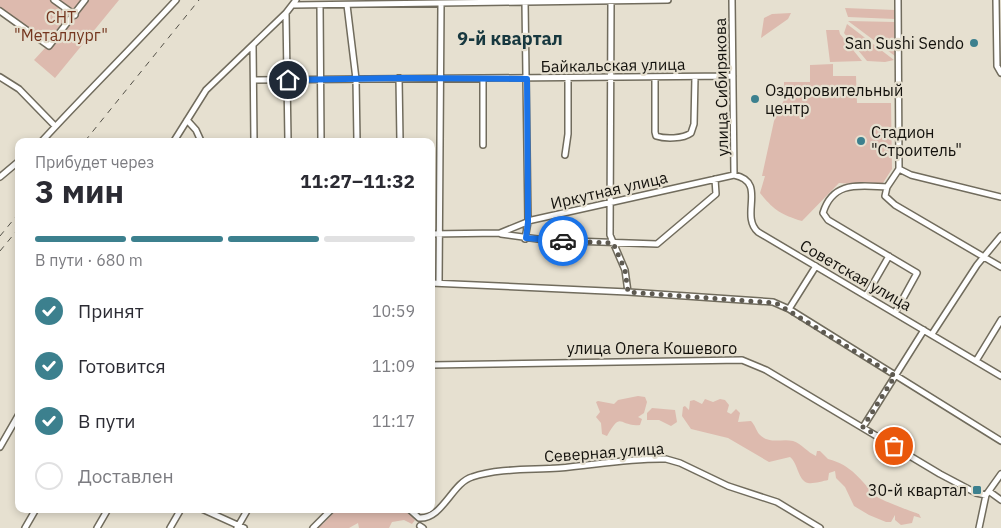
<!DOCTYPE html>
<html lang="ru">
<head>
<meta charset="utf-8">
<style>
  body { margin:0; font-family:"IBM Plex Sans",sans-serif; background:#f2f2f3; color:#2b2b33; height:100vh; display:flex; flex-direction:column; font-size:19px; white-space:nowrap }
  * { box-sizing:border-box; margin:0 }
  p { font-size:16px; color:#7c7c81 }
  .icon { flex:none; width:28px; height:28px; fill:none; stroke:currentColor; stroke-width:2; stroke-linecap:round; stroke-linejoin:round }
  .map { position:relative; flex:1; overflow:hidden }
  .sheet { position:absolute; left:15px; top:138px; width:420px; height:375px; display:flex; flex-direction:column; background:#fff; border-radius:10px; box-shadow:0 2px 8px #0003 }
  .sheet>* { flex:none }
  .pin { position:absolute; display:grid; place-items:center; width:42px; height:42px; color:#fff; margin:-21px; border:2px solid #fff; border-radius:50%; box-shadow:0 1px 5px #0007 }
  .courier { position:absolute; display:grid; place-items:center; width:50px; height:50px; margin:-25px; border:4px solid #1a73e8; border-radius:50%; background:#fff; color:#222; box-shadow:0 1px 6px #0007 }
  .overview em { font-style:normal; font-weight:800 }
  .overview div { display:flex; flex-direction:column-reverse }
  .overview { display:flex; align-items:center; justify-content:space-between; height:85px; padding:0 20px }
  h1 { font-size:32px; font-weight:800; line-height:38px }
  .bar { display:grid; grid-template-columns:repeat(4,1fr); gap:8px 5px; align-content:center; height:60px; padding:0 20px }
  .bar i { height:6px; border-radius:4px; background:#e1e1e2 }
  .bar .on { background:#3c808e }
  .bar p { grid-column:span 4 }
  ol { padding:0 20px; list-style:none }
  li { display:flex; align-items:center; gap:15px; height:55px }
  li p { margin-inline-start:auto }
  li .icon { padding:5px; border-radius:50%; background:#3c808e; color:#fff; stroke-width:4 }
  li:last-child { color:#7c7c81 }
  li i { width:28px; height:28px; border:2px solid #e1e1e2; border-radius:50% }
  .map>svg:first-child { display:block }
</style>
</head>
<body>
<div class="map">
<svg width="1001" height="528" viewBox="0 0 1001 528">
  <rect width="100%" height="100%" fill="#e6e0d0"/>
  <path fill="#ddbaae" d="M0,0h119l-64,78 -21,-18 12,-13 -46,-35z
    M845,8l50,2v9l-47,-2z
    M791,13l-3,6 -27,19 3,-20 8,-4z
    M848,21l47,1v34z
    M847,24l47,36 -9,2 -18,-1 -23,-28z
    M826,30h13l1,4 22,27 -32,1z
    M833,64v12h23l1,27h34l1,66 -11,17 -42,-3 -37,38c-22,-7 -28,-11 -42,-28l5,-17h-3l12,-55 10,-21v-18h26v-17z
    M638,396l7,1 2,5 -3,11 -6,4 4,2 -2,6c-22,2 -18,-15 -33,11l-5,-2 -1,-11 -5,-6 4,-5 -4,-10 2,-1 16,3 4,-4z
    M705,399l8,3 7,-3 5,1 4,5 -2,7 4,2 5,-5 4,4 -2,9 13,-1c4,4 5,9 8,13 10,11 23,4 34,7 9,3 14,11 23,15l1,-5h3l8,8c24,6 32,21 48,37 4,4 37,16 43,18l2,4 -7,-2 -2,7 -11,2 -6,-5v-5l-4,7h-5l-17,-7 -15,-9 -9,-19 -9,-9 -1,-7 -6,2 -1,7c-5,1 -15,4 -20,3 -10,-2 -10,-20 -18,-26l-21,5 -41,-24 -37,-9 -9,-13 1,-9 2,-1 4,4 1,-9 4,-1 8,4z
    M652,408l23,2 2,12 -6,4 -12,-6h-12v-7z
    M337,509h68l10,11 -3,4 -8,-4 -12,2 -3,6h-30l-1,-5 -9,5h-34l8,-4z"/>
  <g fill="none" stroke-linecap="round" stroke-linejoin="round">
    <defs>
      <path id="minor" d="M54,0l21,15
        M732,0l2,175
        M898,0l1,169 -12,18 -2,9 10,9 106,62
        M996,0l1,66 4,7
        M611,1l-1,234 15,35 3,22
        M525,2l3,220 -3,17
        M293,5l375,-5
        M320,5l1,136
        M347,5l9,74 1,62
        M0,11l49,35 36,-46
        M286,13l2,128
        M253,46l1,95
        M0,77l19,12 36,37
        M655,77v55l1,4c9,3 27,3 35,-3l3,-9 1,-47
        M399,78l1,63
        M483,78v67
        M254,80l479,-4
        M187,120l9,10 5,11
        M42,141c44,-48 90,-93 134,-141
        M174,141l32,-51 80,-77 10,-13
        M565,155l3,-21v-56
        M899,169l12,6 90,22
        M0,177l19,-16
        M887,187c-27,-1 -54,-7 -64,26l5,7 89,53 -22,40
        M431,234l69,-1 32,-13 202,-45c34,7 5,40 24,57l243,144
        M501,234l44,6 112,4 59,-50 -1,-15
        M431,283l197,9 145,10 16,7 212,132
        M439,283l2,-279
        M866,296l23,-40
        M789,309l27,-43
        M932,334l45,-69 24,-29
        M976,361l25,-41
        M431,365l311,-5 24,10 174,104 36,19 10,2
        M863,427l61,-97
        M0,447l19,-33
        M990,492l11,8
        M202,509l42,19
        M409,509l10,9c23,2 33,-35 53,-41 27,-9 59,-7 87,-9 35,-3 71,-10 107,-9l14,4 48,23 49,16 43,26
        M420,526l3,2
        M25,528l11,-19
        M97,528l11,-19
        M170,528l11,-19
        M237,528l11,-19
        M313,528l19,-19
        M979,528l7,-33 15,-21"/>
    </defs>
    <use href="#minor" stroke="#716c5d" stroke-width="8"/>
    <use href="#minor" stroke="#fff" stroke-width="5"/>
    <path stroke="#545148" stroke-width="1" stroke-dasharray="6 6" stroke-linecap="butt" d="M85,141l114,-141
      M0,236l19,-23
      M0,251l19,-23"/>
  </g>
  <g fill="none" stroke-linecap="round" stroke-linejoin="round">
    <path stroke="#5e5a51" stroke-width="5" stroke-dasharray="0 9" d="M563,241l50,2 12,27 3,22 148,11 119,73 -32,51 31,19"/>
    <path stroke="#1a73e8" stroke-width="6" d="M288,80l112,-2 127,1 1,143 -2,16 37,3"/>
  </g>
  <g fill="#3c808e" stroke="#e6e0d0" stroke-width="2">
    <circle cx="974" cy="43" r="5"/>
    <circle cx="755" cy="99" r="5"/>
    <circle cx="861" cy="141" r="5"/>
    <rect x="972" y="485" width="10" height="10" rx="2.5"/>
  </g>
  <g text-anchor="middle" stroke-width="4.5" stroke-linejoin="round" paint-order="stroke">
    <g font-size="16" fill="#74361f" stroke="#e6e0d0">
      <text x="61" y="23">СНТ<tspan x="61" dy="18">"Металлург"</tspan></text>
    </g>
    <g font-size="16" fill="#14120d" stroke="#e6e0d0" text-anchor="end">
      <text x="964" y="49">San Sushi Sendo</text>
      <text x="765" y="96" text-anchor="start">Оздоровительный<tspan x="765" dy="18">центр</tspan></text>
      <text x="871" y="138" text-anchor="start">Стадион<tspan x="871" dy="18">"Строитель"</tspan></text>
      <text x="967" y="496">30-й квартал</text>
    </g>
    <g font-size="16" fill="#14120d" stroke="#e6e0d0">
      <text transform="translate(613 65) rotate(-1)" y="6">Байкальская улица</text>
      <text transform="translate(721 87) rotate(-91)" y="6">улица Сибирякова</text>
      <text transform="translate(609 190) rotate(-13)" y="6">Иркутная улица</text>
      <text transform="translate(856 275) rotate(30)" y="6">Советская улица</text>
      <text x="652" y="354">улица Олега Кошевого</text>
      <text transform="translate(604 452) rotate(-4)" y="6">Северная улица</text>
    </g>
    <g font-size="18" font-weight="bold" fill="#17383f" stroke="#e6e0d0">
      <text x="510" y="45">9-й квартал</text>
    </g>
  </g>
</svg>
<div class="pin" style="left:894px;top:446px;background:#ea580c"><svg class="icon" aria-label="bag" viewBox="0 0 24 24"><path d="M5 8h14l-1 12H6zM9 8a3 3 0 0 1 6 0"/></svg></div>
<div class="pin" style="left:288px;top:80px;background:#1f2937"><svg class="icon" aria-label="home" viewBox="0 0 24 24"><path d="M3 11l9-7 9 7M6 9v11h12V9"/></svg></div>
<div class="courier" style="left:563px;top:241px"><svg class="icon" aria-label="car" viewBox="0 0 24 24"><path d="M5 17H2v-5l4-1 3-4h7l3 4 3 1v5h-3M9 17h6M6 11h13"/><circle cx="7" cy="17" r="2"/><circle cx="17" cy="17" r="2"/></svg></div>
<section class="sheet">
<div class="overview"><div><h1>3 мин</h1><p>Прибудет через</p></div><em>11:27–11:32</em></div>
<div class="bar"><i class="on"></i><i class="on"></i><i class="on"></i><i></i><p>В пути · 680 m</p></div>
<ol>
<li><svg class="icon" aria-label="check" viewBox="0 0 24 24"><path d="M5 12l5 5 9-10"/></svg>Принят<p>10:59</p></li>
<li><svg class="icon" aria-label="check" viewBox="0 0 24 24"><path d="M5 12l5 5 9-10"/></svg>Готовится<p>11:09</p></li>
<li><svg class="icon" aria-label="check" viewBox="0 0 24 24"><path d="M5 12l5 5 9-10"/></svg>В пути<p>11:17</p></li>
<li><i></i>Доставлен</li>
</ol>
</section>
</div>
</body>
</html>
